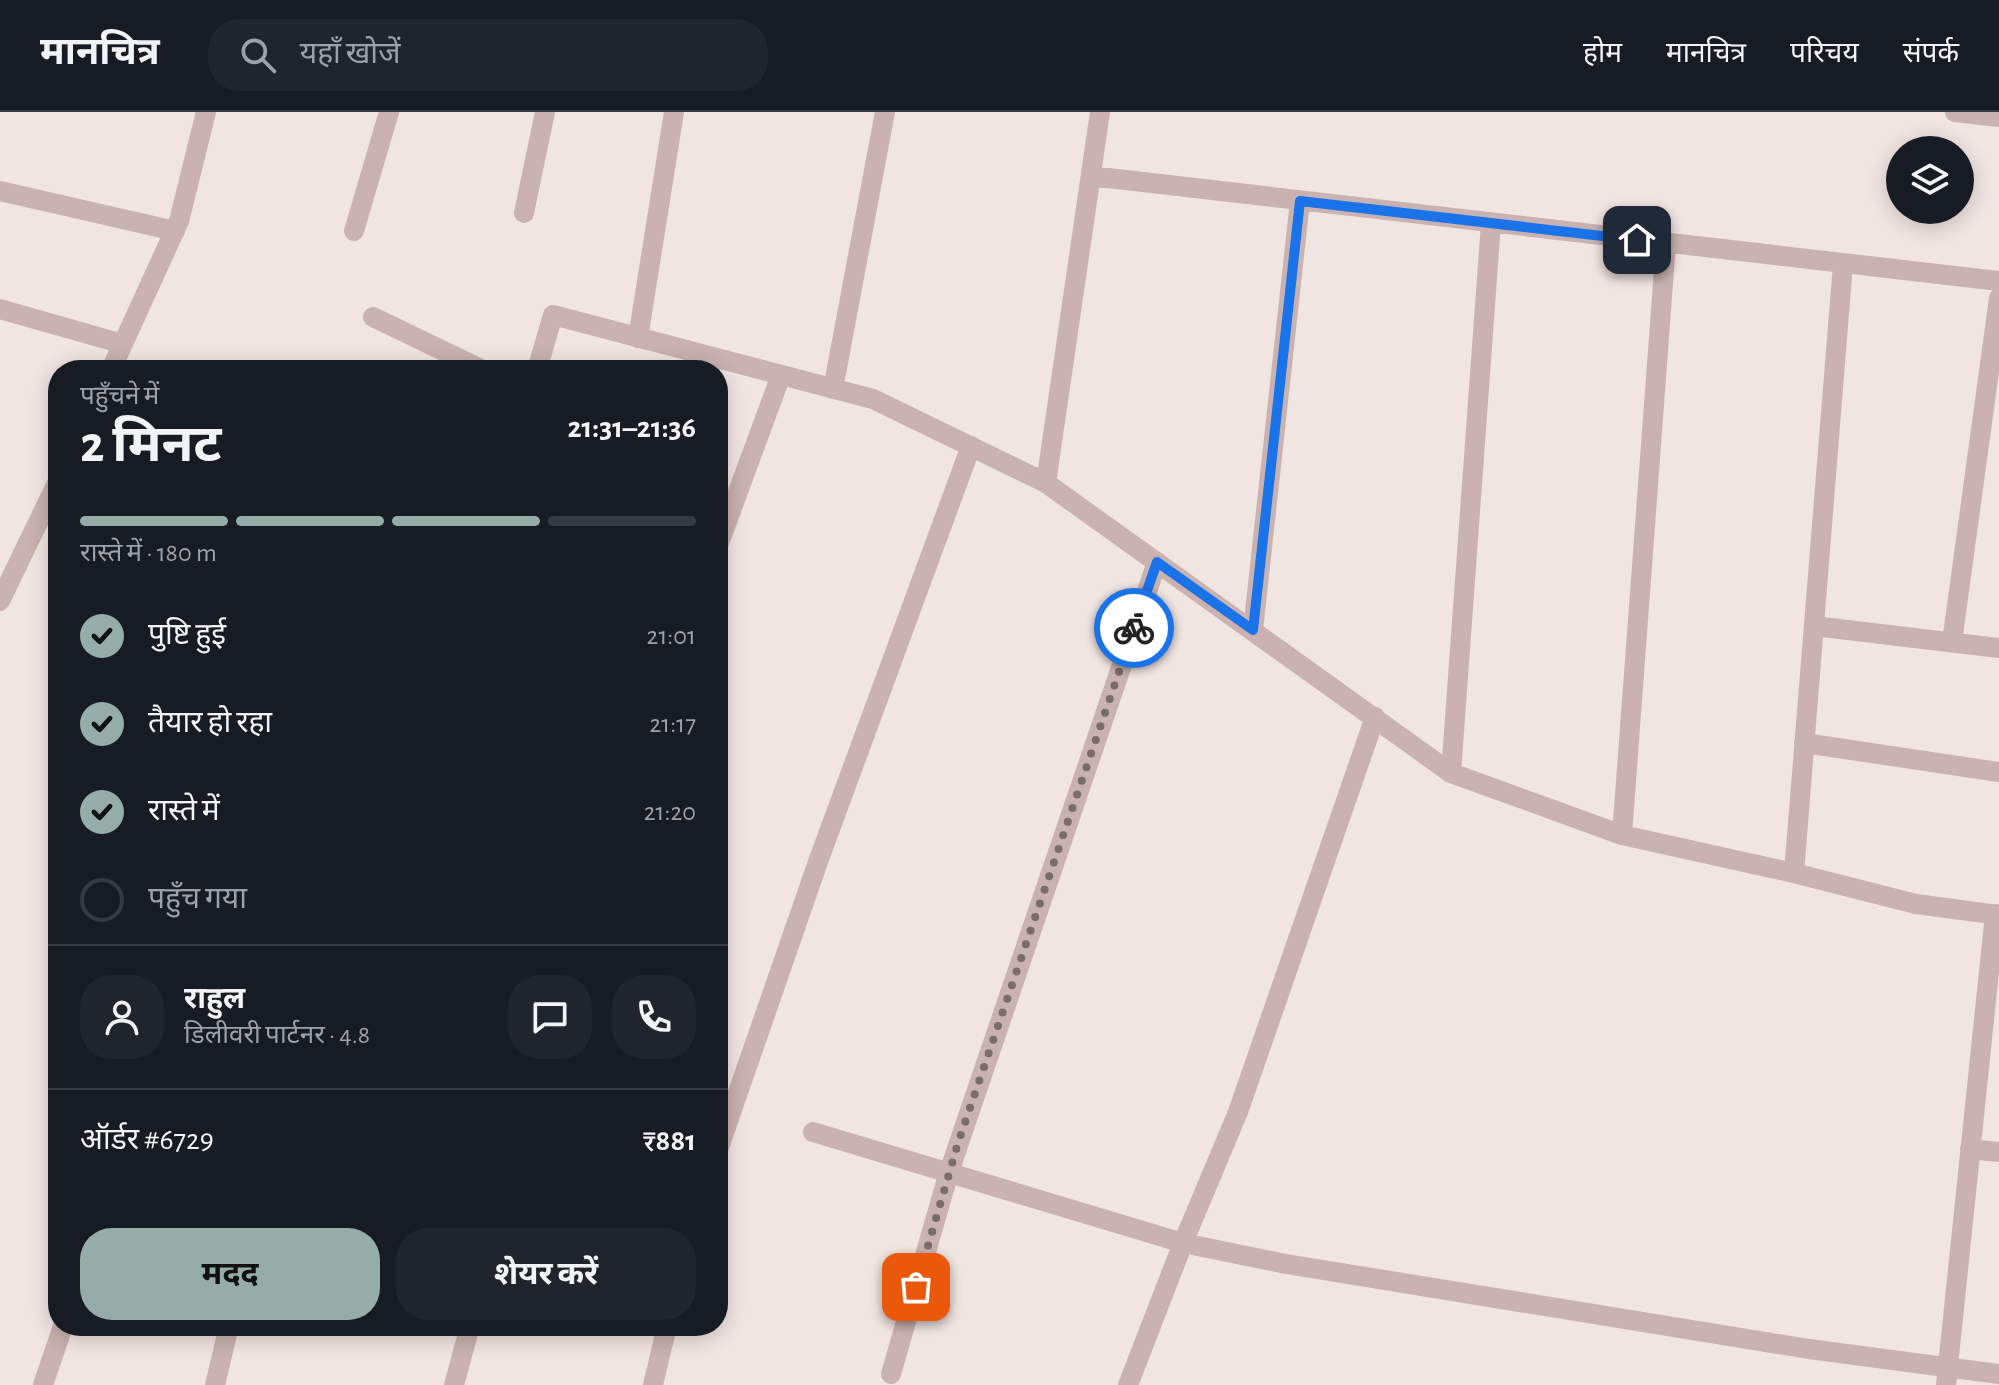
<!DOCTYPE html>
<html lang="hi">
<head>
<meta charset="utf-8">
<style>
  body { margin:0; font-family:"Alegreya Sans","Noto Sans Devanagari",sans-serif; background:#20242c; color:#f1f3f6; height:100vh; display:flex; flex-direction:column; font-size:30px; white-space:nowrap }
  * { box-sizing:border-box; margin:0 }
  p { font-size:26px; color:#9ea1a6 }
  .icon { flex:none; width:44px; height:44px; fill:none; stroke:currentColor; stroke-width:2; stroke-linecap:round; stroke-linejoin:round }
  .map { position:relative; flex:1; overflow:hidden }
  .drawer { position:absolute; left:48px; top:248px; width:680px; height:976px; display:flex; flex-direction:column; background:#171b24; border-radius:32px; box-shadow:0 4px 20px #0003 }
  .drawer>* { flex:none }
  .buttons { position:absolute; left:1886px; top:24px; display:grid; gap:16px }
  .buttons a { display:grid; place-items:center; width:88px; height:88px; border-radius:50%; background:#171b24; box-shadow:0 4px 20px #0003; font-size:40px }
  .pin { position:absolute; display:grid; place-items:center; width:68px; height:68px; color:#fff; margin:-34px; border-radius:16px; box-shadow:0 4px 12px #0006 }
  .courier { position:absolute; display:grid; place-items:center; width:80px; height:80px; margin:-40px; border:6px solid #1a73e8; border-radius:50%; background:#fff; color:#222; box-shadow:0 2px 10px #0007 }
  .summary em { font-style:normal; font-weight:700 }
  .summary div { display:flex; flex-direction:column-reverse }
  .summary { display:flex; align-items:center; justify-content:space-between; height:136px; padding:0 32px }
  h1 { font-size:52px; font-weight:700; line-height:60px }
  .bar { display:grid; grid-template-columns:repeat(4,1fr); gap:12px 8px; align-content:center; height:96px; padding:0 32px }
  .bar i { height:10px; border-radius:6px; background:#363941 }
  .bar .current { background:#96aca8 }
  .bar p { grid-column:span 4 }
  .line { display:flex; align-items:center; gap:20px; padding:0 32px; border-top:2px solid #363941 }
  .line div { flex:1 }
  .round { display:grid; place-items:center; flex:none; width:84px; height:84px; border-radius:32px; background:#20242c }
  ol { padding:0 32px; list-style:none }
  li { display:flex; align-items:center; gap:24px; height:88px }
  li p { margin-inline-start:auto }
  li .icon { padding:8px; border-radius:50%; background:#96aca8; color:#111; stroke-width:4 }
  li:last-child { color:#9ea1a6 }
  li i { width:44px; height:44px; border:4px solid #363941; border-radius:50% }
  .cta { display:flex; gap:16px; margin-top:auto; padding:16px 32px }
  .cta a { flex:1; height:92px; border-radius:32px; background:#96aca8; color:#111; font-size:32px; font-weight:700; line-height:92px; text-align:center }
  .cta a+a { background:#20242c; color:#f1f3f6 }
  header { display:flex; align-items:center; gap:48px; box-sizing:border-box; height:112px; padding:0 40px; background:#171b24; border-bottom:2px solid #363941 }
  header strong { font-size:38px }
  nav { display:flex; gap:44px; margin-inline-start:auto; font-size:28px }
  .search { width:560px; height:72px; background:#20242c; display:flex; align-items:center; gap:20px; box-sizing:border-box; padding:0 28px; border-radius:32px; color:#9ea1a6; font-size:30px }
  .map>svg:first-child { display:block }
</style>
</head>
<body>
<header>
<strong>मानचित्र</strong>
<div class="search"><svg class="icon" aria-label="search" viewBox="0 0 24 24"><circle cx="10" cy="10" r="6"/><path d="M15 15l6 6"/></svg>यहाँ खोजें</div>
<nav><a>होम</a><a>मानचित्र</a><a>परिचय</a><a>संपर्क</a></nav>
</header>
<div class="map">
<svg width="1999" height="1273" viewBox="0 0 1999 1273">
  <rect width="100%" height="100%" fill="#f1e5e2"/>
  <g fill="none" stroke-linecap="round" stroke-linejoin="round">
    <path stroke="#c9b2af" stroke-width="20" d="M1955,0l44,5
      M1091,64l908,105
      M0,79l175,40
      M524,101l21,-101
      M354,119l35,-119
      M0,197l123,35
      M373,205l110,53
      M638,226l36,-226
      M111,258l68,-149 27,-109
      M537,258l16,-55 320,84 173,84 405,290 171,62 172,38 122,31 83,11
      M833,277l52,-277
      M1046,371l54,-371
      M718,434l63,-171
      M0,489l58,-120
      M1814,514l185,22
      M1253,518l47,-429
      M1952,530l47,-344
      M1804,631l195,29
      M1451,661l40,-550
      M1622,723l44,-592
      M1794,761l49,-609
      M813,1020l370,111 103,21 523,85 190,25
      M1970,1037l29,3
      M718,1038l101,-291 152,-413
      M891,1262l58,-202 208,-610
      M43,1273l20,-59
      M215,1273l14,-59
      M454,1273l16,-59
      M653,1273l14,-59
      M1128,1273l55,-142 55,-131 137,-395
      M1946,1273l49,-471"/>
  </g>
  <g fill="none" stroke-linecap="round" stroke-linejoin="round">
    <path stroke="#796d6c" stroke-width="8" stroke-dasharray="0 14.4" d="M916,1175l42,-144 176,-515"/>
    <path stroke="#1a73e8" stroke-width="10" d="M1134,516l23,-66 96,68 47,-429 337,39"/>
  </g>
</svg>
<div class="buttons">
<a><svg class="icon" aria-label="layers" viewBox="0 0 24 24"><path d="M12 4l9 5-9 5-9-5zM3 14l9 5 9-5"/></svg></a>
</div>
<div class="pin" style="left:916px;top:1175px;background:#ea580c"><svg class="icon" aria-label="bag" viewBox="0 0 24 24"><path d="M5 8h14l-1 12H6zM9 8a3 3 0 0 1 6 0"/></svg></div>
<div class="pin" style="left:1637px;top:128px;background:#1f2937"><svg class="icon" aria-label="home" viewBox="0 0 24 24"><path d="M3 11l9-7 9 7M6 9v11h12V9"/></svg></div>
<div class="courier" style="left:1134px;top:516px"><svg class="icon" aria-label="bike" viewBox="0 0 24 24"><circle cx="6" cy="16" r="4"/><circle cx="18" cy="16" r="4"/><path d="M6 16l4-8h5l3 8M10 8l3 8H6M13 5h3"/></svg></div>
<section class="drawer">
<div class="summary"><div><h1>2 मिनट</h1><p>पहुँचने में</p></div><em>21:31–21:36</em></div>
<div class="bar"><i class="current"></i><i class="current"></i><i class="current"></i><i></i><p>रास्ते में · 180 m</p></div>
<ol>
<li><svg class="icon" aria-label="check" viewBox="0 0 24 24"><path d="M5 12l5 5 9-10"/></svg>पुष्टि हुई<p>21:01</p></li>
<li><svg class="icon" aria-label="check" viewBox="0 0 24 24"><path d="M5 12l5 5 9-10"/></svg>तैयार हो रहा<p>21:17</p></li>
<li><svg class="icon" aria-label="check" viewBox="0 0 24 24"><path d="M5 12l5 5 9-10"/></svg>रास्ते में<p>21:20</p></li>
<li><i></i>पहुँच गया</li>
</ol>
<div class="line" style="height:144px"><a class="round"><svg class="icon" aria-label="person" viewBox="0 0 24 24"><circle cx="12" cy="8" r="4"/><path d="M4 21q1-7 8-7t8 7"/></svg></a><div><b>राहुल</b><p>डिलीवरी पार्टनर · 4.8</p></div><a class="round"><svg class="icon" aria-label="chat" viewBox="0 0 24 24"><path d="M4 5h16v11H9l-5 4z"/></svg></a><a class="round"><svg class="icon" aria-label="phone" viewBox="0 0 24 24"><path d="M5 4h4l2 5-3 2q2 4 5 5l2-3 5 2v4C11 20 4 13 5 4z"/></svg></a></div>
<div class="line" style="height:104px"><div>ऑर्डर #6729</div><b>₹881</b></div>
<div class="cta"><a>मदद</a><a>शेयर करें</a></div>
</section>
</div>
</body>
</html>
